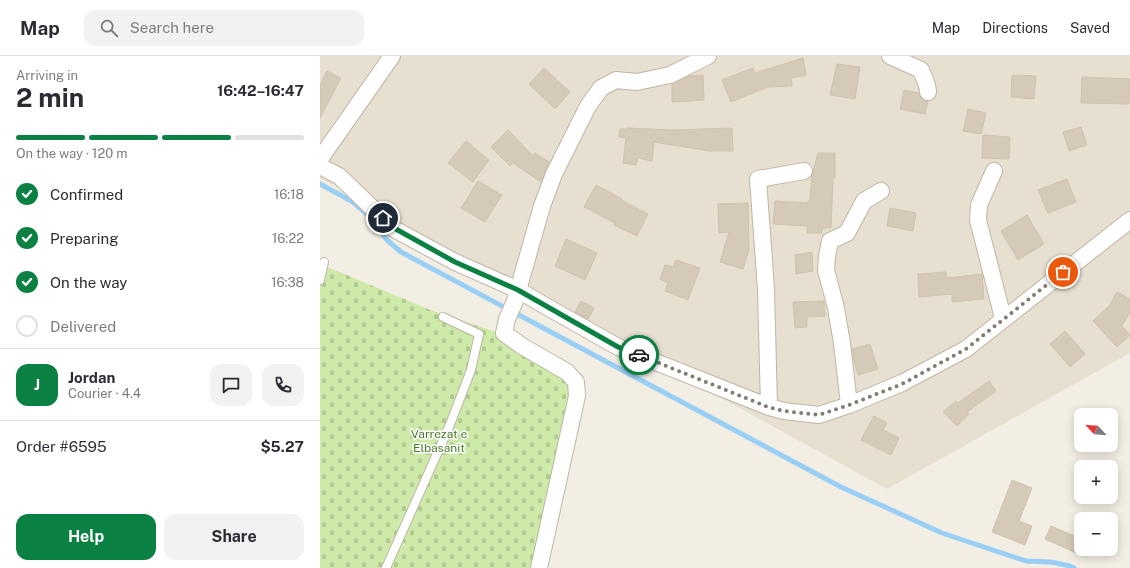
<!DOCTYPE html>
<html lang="en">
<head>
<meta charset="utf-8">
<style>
  body { margin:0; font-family:"Public Sans",sans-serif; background:#f2f2f3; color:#2b2b33; height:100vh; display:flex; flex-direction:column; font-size:15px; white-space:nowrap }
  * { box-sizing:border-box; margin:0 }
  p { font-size:13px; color:#7c7c81 }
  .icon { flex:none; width:22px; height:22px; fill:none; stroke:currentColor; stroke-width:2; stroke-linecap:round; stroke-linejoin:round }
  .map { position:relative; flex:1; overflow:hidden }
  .panel { display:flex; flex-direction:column; background:#fff; width:320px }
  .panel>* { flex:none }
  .needle { width:26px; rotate:296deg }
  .fabs { position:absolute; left:754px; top:352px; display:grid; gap:8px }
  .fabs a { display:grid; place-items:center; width:44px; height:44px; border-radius:8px; background:#fff; box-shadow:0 2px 10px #0003; font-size:20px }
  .pin { position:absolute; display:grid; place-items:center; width:34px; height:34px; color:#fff; margin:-17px; border:2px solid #fff; border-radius:50%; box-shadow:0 1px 4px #0007 }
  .courier { position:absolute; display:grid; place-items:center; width:40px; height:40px; margin:-20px; border:3px solid #0b8043; border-radius:50%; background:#fff; color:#222; box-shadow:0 1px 5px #0007 }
  .overview em { font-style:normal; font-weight:700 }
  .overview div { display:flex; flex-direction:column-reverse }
  .overview { display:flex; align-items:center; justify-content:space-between; height:68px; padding:0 16px }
  h1 { font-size:26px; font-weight:700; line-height:30px }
  .bar { display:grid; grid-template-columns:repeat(4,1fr); gap:6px 4px; align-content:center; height:48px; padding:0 16px }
  .bar i { height:5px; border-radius:3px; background:#e1e1e2 }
  .bar .current { background:#0b8043 }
  .bar p { grid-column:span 4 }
  .line { display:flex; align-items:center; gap:10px; padding:0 16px; border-top:1px solid #e1e1e2 }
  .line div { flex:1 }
  .round { display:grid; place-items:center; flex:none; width:42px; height:42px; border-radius:12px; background:#f2f2f3 }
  ol { padding:0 16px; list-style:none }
  li { display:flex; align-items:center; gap:12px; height:44px }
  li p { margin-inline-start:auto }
  li .icon { padding:4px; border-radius:50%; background:#0b8043; color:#fff; stroke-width:4 }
  li:last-child { color:#7c7c81 }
  li i { width:22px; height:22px; border:2px solid #e1e1e2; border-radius:50% }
  .action { display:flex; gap:8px; margin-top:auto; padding:8px 16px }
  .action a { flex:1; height:46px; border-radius:12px; background:#0b8043; color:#fff; font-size:16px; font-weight:700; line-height:46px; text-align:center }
  .action a+a { background:#f2f2f3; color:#2b2b33 }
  header { display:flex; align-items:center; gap:24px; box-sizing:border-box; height:56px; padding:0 20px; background:#fff; border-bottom:1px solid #e1e1e2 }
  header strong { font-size:19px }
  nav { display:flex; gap:22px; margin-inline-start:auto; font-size:14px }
  .search { width:280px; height:36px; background:#f2f2f3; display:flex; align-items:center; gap:10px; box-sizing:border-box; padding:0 14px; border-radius:12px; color:#7c7c81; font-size:15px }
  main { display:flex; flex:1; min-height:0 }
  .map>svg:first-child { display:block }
</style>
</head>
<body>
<header>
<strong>Map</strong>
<div class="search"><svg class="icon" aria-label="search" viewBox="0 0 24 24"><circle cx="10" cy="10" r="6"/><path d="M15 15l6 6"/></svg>Search here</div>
<nav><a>Map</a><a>Directions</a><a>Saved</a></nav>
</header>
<main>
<section class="panel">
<div class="overview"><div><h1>2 min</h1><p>Arriving in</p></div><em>16:42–16:47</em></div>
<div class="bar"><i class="current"></i><i class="current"></i><i class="current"></i><i></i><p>On the way · 120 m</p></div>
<ol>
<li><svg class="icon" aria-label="check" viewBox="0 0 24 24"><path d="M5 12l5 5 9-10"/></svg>Confirmed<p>16:18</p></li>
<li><svg class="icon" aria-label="check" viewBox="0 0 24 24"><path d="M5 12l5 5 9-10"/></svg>Preparing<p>16:22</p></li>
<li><svg class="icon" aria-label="check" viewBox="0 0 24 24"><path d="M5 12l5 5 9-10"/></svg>On the way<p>16:38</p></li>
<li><i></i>Delivered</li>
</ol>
<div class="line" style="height:72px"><b class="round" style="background:#0b8043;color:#fff">J</b><div><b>Jordan</b><p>Courier · 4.4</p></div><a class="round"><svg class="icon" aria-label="chat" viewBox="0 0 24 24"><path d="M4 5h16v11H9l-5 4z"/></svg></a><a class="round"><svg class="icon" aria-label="phone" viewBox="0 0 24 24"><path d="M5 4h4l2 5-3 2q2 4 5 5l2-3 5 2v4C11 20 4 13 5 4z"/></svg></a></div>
<div class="line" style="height:52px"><div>Order #6595</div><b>$5.27</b></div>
<div class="action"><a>Help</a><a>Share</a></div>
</section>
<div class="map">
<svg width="810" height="512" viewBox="0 0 810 512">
  <defs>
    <pattern id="cemetery-stones" width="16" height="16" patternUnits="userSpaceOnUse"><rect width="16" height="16" fill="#cdeaa9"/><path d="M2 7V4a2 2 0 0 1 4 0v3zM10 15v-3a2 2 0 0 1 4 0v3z" fill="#b1ca92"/></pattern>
  </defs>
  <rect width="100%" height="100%" fill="#f3eee3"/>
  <path fill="#e7e0d1" d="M0,0h810v297l-243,136 -567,-311z"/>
  <path fill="url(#cemetery-stones)" d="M0,208l113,47 63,21 78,52 -40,184h-214z"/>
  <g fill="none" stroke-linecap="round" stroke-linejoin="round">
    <path stroke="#9acff5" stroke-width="5" d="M0,128l33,18 16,14 18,24 14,12 440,235 101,46 84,28 25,1 19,4 4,2"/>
  </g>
  <path fill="#d5cab8" stroke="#d0c2ab" d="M483,2l3,17 -15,3 1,8 -24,1 -37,15 -9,-22 31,-12 2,5z
    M517,8l23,3 -5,32 -25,-4z
    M224,12l26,24 -15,17 -26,-25z
    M7,15l14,7 -21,40v-33z
    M383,19l1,25 -32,2v-18l17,-8z
    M692,19l24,1 -2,23 -23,-2z
    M762,21l48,2 -1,25 -48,-1z
    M584,34l15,3 2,5 7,3 -3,13 -25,-5z
    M648,53l18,4 -5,21 -18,-3z
    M761,71l6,18 -18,6 -6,-19z
    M307,72l45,2 60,-2 1,23h-24l-55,-9 -2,19 -14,-3 -2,7 -13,-2 3,-25 -7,-1 1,-8h7z
    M188,74l25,26 2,-3 14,9 -8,20 -28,-19 -3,3 -19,-19z
    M663,79l27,2 -1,22 -27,-1z
    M146,85l23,19 -16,22 -25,-19z
    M498,97h17v25h-2l-2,50h-9v5h-15v-7l-34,-2 2,-23 33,2v-2h2l2,-25z
    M747,123l9,23 -28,11 -10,-23z
    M158,125l24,14 -17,27 -24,-14z
    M276,129l26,14 -1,1 27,14 -11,22 -23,-11 1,-2 -31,-16z
    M428,147l1,47 -6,19 -23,-7 9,-30 -10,1 -1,-29z
    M570,152l26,5 -3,18 -26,-5z
    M707,159l17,29 -26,16 -17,-29z
    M246,183l31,14 -12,27 -30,-14z
    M492,196l1,19 -17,3 -1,-19z
    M356,204l24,8 -12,32 -23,-9 3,-8 -8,-4 5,-14 8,2z
    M626,216l1,6 35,-4 2,25 -32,3v-8l-33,3 -1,-23z
    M797,236l13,7v13l-8,14 8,9 -13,12 -24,-26 16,-15z
    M261,245l13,7 -6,11 -13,-7z
    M504,245l1,15 -18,1v10l-12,1 -2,-26z
    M745,275l20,23 -15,13 -20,-23z
    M550,288l8,25 -20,6 -4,-15 -2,-11z
    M669,325l7,10 -29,21 2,2 -12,12 -14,-14 13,-11 2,2z
    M554,360l13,7 -4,7 16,8 -8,17 -30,-15z
    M692,424l20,8 -13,33 13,5 -7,19 -33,-13z
    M731,470l30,13 -5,14 -31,-14z"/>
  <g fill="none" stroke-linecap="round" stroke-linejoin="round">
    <defs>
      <path id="lane" d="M0,224l4,-18
        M66,512l63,-141 22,-57 8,-36 -36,-17"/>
      <path id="street" d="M570,0l31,14 6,15 1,7
        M0,103l72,-103
        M0,110l19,10 55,53 61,33 63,28 31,18 69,39 151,60 15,4 35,4 30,-10 53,-22 64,-34 164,-129
        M674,115l-15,34 -1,15 25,98
        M529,349l-7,-62 -6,-35 -10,-38 1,-14 3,-15 17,-8 17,-32 17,-10
        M449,351l-3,-118 -8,-110 46,-8
        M219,512l38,-172 -1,-14 -9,-10 -45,-26 -18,-13 3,-14 8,-18 27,-95 12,-32 34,-68 13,-18 15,-8 21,2 33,-7 38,-19"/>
    </defs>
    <use href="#lane" stroke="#bfb6a5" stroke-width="10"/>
    <use href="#street" stroke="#bfb6a5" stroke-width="18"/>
    <use href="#lane" stroke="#fff" stroke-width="8"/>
    <use href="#street" stroke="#fff" stroke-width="16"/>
  </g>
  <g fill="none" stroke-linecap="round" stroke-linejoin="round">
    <path stroke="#827c71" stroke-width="4" stroke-dasharray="0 7.2" d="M319,299l129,52 16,4 35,4 30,-10 53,-21 64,-35 97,-77"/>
    <path stroke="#0b8043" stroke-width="5" d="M63,162l11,10 61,34 63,28 100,57 21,8"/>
  </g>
  <g text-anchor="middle" stroke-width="3" stroke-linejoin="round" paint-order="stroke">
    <g font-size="12" fill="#447a23" stroke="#fff">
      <text x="119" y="382">Varrezat e<tspan x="119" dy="14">Elbasanit</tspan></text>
    </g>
  </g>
</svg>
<div class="fabs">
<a><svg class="needle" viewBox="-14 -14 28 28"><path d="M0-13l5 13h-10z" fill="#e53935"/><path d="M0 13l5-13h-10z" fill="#7c7c81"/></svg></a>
<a>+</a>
<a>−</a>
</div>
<div class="pin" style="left:743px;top:216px;background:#ea580c"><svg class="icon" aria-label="bag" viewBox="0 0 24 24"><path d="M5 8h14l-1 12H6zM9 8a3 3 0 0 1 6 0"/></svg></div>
<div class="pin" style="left:63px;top:162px;background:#1f2937"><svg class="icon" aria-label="home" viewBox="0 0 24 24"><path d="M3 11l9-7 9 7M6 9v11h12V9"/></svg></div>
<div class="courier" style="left:319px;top:299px"><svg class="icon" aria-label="car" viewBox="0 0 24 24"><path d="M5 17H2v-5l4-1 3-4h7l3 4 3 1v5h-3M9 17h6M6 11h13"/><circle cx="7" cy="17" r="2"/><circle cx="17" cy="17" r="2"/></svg></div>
</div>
</main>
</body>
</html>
